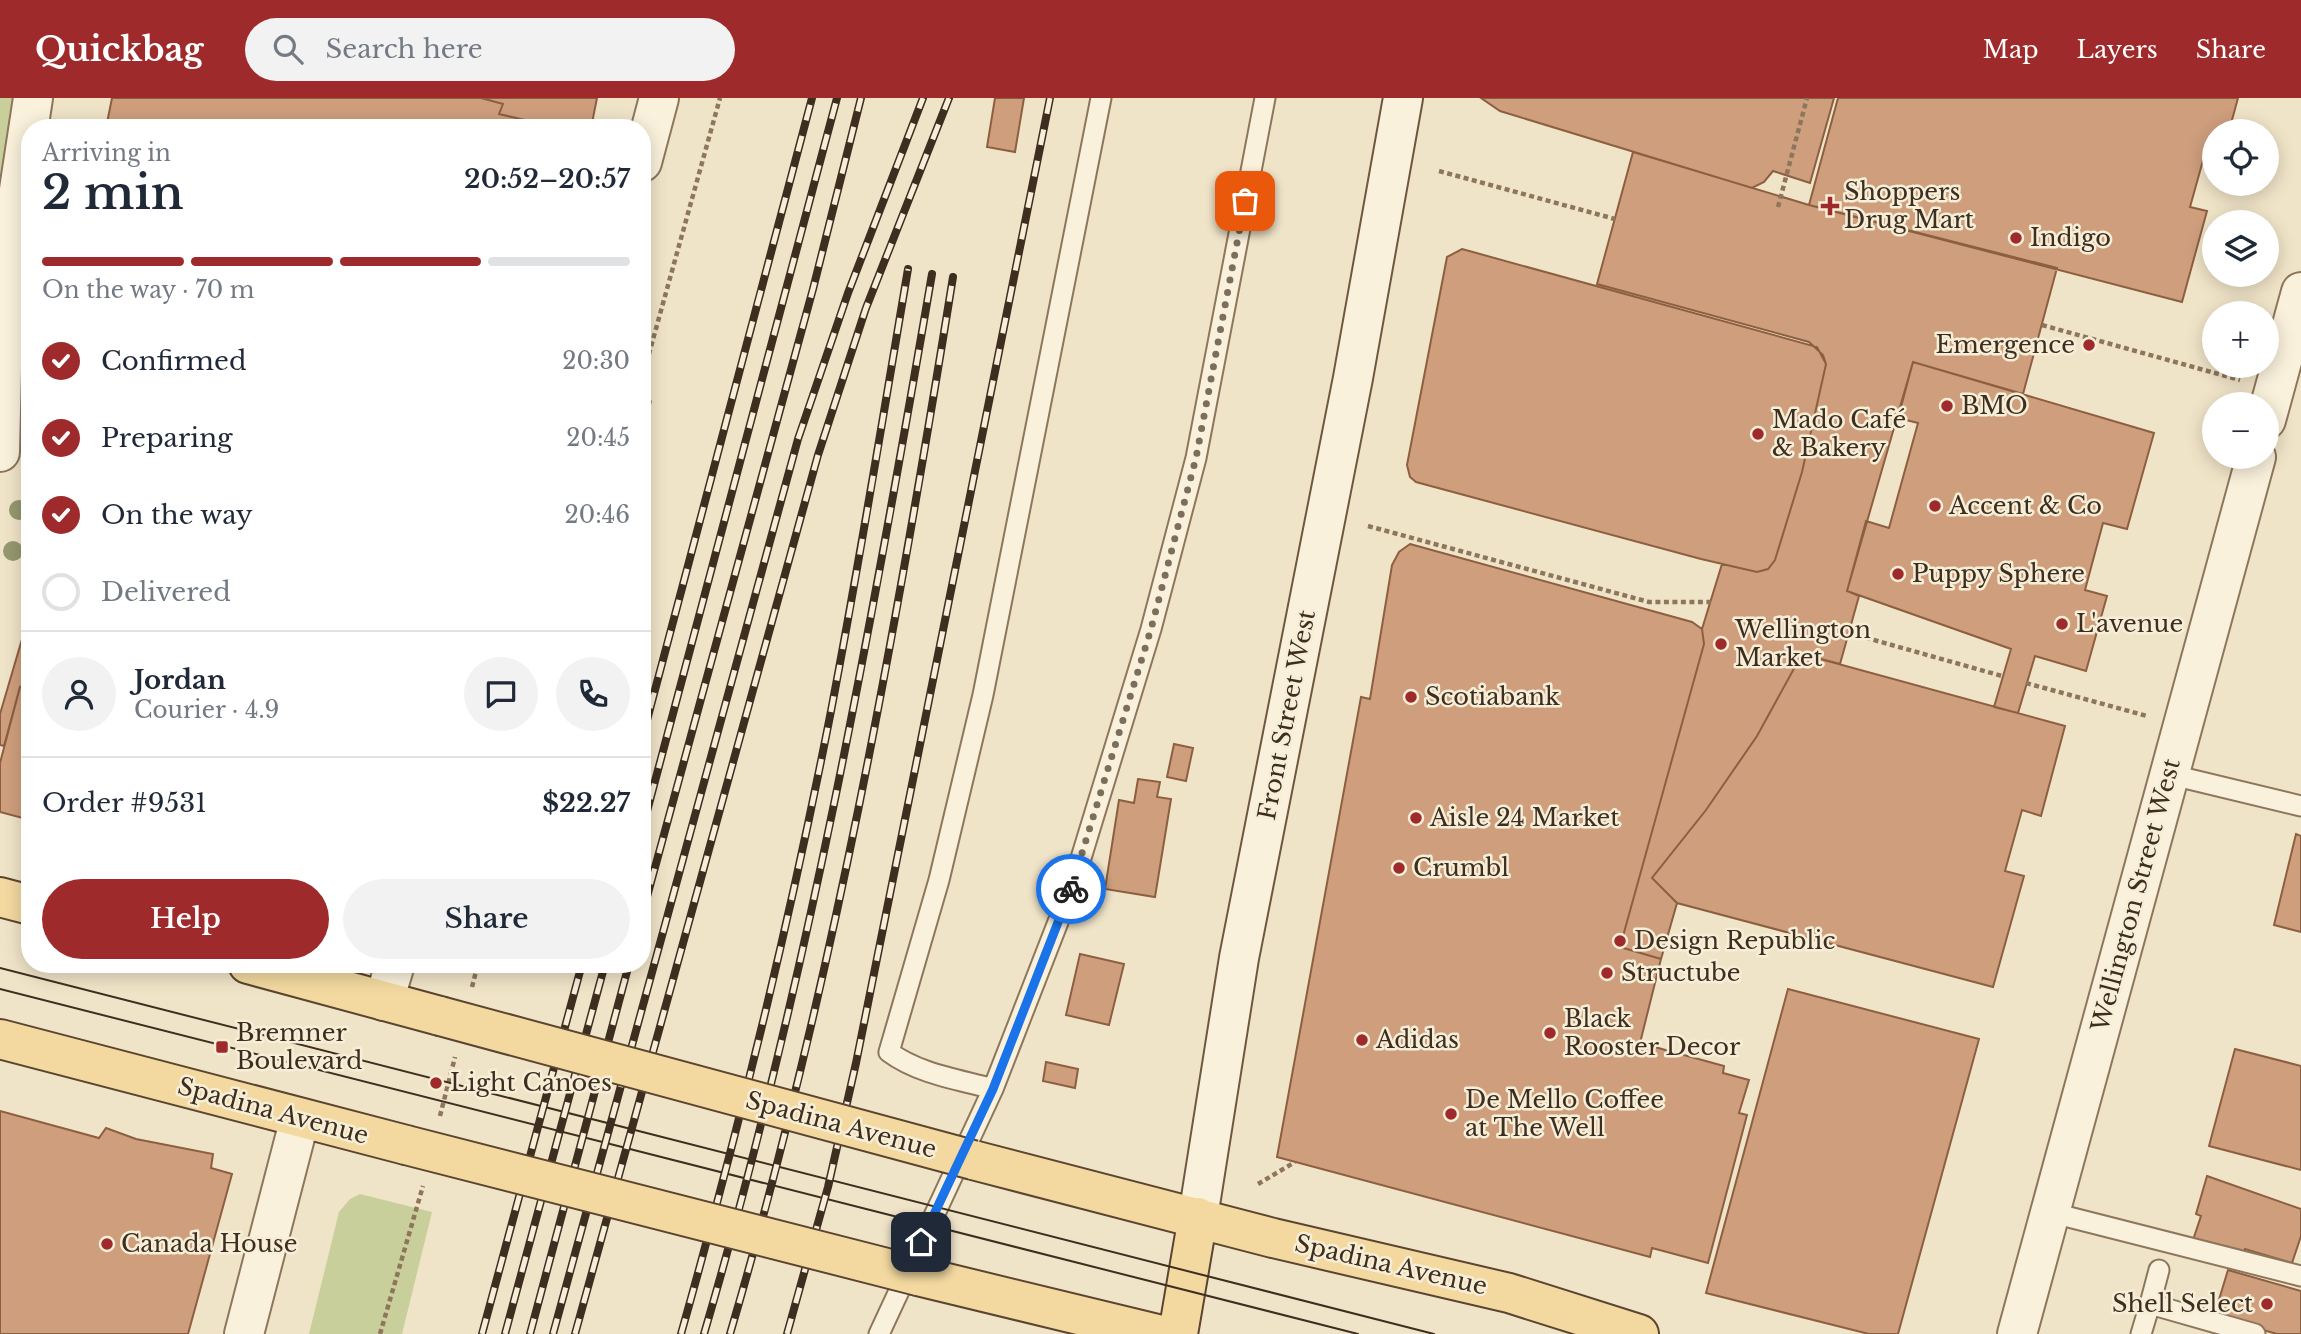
<!DOCTYPE html>
<html lang="en">
<head>
<meta charset="utf-8">
<style>
  body { margin:0; font-family:"Libre Baskerville",serif; background:#f2f2f3; color:#1f2937; height:100vh; display:flex; flex-direction:column; font-size:26px; white-space:nowrap }
  * { box-sizing:border-box; margin:0 }
  p { font-size:23px; color:#747a83 }
  .icon { flex:none; width:38px; height:38px; fill:none; stroke:currentColor; stroke-width:2; stroke-linecap:round; stroke-linejoin:round }
  .map { position:relative; flex:1; overflow:hidden }
  .panel { position:absolute; left:21px; top:21px; width:630px; height:854px; display:flex; flex-direction:column; background:#fff; border-radius:28px; box-shadow:0 4px 18px #0003 }
  .panel>* { flex:none }
  .buttons { position:absolute; left:2202px; top:21px; display:grid; gap:14px }
  .buttons a { display:grid; place-items:center; width:77px; height:77px; border-radius:50%; background:#fff; box-shadow:0 4px 18px #0003; font-size:35px }
  .pin { position:absolute; display:grid; place-items:center; width:60px; height:60px; color:#fff; margin:-30px; border-radius:14px; box-shadow:0 4px 10px #0006 }
  .courier { position:absolute; display:grid; place-items:center; width:70px; height:70px; margin:-35px; border:5px solid #1a73e8; border-radius:50%; background:#fff; color:#222; box-shadow:0 2px 9px #0007 }
  .summary em { font-style:normal; font-weight:600 }
  .summary div { display:flex; flex-direction:column-reverse }
  .summary { display:flex; align-items:center; justify-content:space-between; height:119px; padding:0 21px }
  h1 { font-size:46px; font-weight:600; line-height:52px }
  .bar { display:grid; grid-template-columns:repeat(4,1fr); gap:10px 7px; align-content:center; height:84px; padding:0 21px }
  .bar i { height:9px; border-radius:5px; background:#e0e1e3 }
  .bar .current { background:#9e2a2b }
  .bar p { grid-column:span 4 }
  .line { display:flex; align-items:center; gap:18px; padding:0 21px; border-top:2px solid #e0e1e3 }
  .line div { flex:1 }
  .round { display:grid; place-items:center; flex:none; width:74px; height:74px; border-radius:37px; background:#f2f2f3 }
  ol { padding:0 21px; list-style:none }
  li { display:flex; align-items:center; gap:21px; height:77px }
  li p { margin-inline-start:auto }
  li .icon { padding:7px; border-radius:50%; background:#9e2a2b; color:#fff; stroke-width:4 }
  li:last-child { color:#747a83 }
  li i { width:38px; height:38px; border:4px solid #e0e1e3; border-radius:50% }
  .primary-button { display:flex; gap:14px; margin-top:auto; padding:14px 21px }
  .primary-button a { flex:1; height:80px; border-radius:42px; background:#9e2a2b; color:#fff; font-size:28px; font-weight:600; line-height:80px; text-align:center }
  .primary-button a+a { background:#f2f2f3; color:#1f2937 }
  header { display:flex; align-items:center; gap:42px; box-sizing:border-box; height:98px; padding:0 35px; background:#9e2a2b; color:#fff }
  header strong { font-size:33px }
  nav { display:flex; gap:38px; margin-inline-start:auto; font-size:24px }
  .search { width:490px; height:63px; background:#f2f2f3; display:flex; align-items:center; gap:18px; box-sizing:border-box; padding:0 24px; border-radius:38px; color:#747a83; font-size:26px }
  .map>svg:first-child { display:block }
</style>
</head>
<body>
<header>
<strong>Quickbag</strong>
<div class="search"><svg class="icon" aria-label="search" viewBox="0 0 24 24"><circle cx="10" cy="10" r="6"/><path d="M15 15l6 6"/></svg>Search here</div>
<nav><a>Map</a><a>Layers</a><a>Share</a></nav>
</header>
<div class="map">
<svg width="2301" height="1236" viewBox="0 0 2301 1236">
  <rect width="100%" height="100%" fill="#f0e4c8"/>
  <path fill="#c9cf9b" d="M0,0h16l-16,95z
    M360,1096l72,18 -30,122h-93l30,-122 11,-13z"/>
  <path fill="#cf9f7d" stroke="#8d5f41" stroke-width="2" d="M112,0h369l22,6 -4,10 42,10 -1,4h-434z
    M481,0h116l-6,30h-33l-59,-14 4,-10z
    M995,0h29l-9,54 -28,-5z
    M1481,0h353l-24,85 -37,-12 -9,11 -12,6 -252,-77z
    M1838,0h400l-9,33h-15v9l-5,-1 -19,68 17,4 -25,91 -373,-97z
    M1633,54l176,53 248,63 -34,126 -110,-32 -66,229 12,5 -19,68 -38,-10 -45,82 -51,74 -54,68 25,25 -16,56 -41,-12 84,-303 -2,-15 20,-65 35,8 11,-3 7,-9 27,-88 24,-108 -3,-9 -14,-13 -212,-58z
    M1462,151l355,98 9,17 -24,108 -27,88 -7,9 -11,3 -56,-13 -285,-77 -6,-5 -3,-12 40,-208z
    M1913,264l241,71 -27,96 -24,-6 -18,67 22,6 -21,75 -51,-15 -17,57 -24,-6 17,-58 -164,-58 19,-70 23,7 29,-105 -20,-5z
    M1410,446l282,78 10,7 2,15 -84,303 41,12 -21,84 84,23 -1,7 26,7 -10,33 8,2 -39,148 -56,-15 -2,9 -373,-100 84,-460 9,2 22,-134 7,-13z
    M30,514v77l-10,-2 -16,59 -4,-1v-31z
    M1802,556l263,72 -24,90 -19,-6 -17,61 19,5 -31,111 -316,-84 -25,-25 54,-68 51,-74z
    M20,589l10,2v131l-30,-8v-49z
    M1174,646l19,4 -7,33 -19,-4z
    M1138,681l22,3 -3,15 14,2 -16,98 -50,-8 14,-89 15,3z
    M2296,736l5,2v96l-27,-7z
    M1080,856l44,10 -15,61 -43,-10z
    M1788,891l191,50 -81,295h-29l-163,-41z
    M2235,951l66,17v104l-92,-24z
    M1046,964l32,7 -3,19 -32,-7z
    M0,1013l99,27 7,-10 30,11 77,15 -2,14 21,6 -44,160h-188z
    M2207,1078l94,33v27l-9,27 -47,-14 -1,6 -51,-15 8,-24 -5,-2z
    M2228,1172l73,21v43h-24l-63,-18z"/>
  <g fill="none" stroke-linecap="round" stroke-linejoin="round">
    <defs>
      <path id="service" d="M2168,676l133,32
        M993,991c-36,-10 -74,-15 -104,-37l50,-172 44,-185 118,-597
        M2049,1114l252,64
        M2150,1206l9,-34
        M879,1236l114,-245 81,-208 77,-252 45,-171 69,-360
        M2141,1236l9,-30 105,30"/>
      <path id="minor" d="M642,64l17,-64
        M0,189l30,7
        M384,903l11,-37"/>
      <path id="tertiary" d="M2266,322l35,-128
        M0,354l4,-164 29,-190
        M244,1236l56,-216
        M2017,1236l239,-877"/>
      <path id="secondary" d="M1198,1119l41,-259 114,-580 50,-280"/>
      <path id="primary" d="M0,799l30,8
        M248,866l192,52
        M0,941l406,106
        M973,1062l300,78 236,55 130,41
        M918,1178l239,58
        M1178,1236l20,-117"/>
    </defs>
    <use href="#service" stroke="#8d765c" stroke-width="23"/>
    <use href="#minor" stroke="#8d765c" stroke-width="42"/>
    <use href="#tertiary" stroke="#8d765c" stroke-width="42"/>
    <use href="#secondary" stroke="#6f573f" stroke-width="42"/>
    <use href="#primary" stroke="#5b4430" stroke-width="42"/>
    <path stroke="#8d765c" stroke-width="4.5" stroke-dasharray="5 3.5" stroke-linecap="butt" d="M1439,73l176,48
      M1778,109l29,-109
      M2042,227l198,55
      M642,281l78,-281
      M642,300l8,2 -8,29
      M1368,428l281,76h62
      M1849,535l153,43
      M2026,585l121,33
      M472,889l6,-23
      M440,1018l15,-59
      M1258,1086l37,-22
      M380,1236l43,-148"/>
    <use href="#service" stroke="#faf1dc" stroke-width="19"/>
    <use href="#minor" stroke="#faf1dc" stroke-width="38"/>
    <use href="#tertiary" stroke="#faf1dc" stroke-width="38"/>
    <use href="#secondary" stroke="#faf1dc" stroke-width="38"/>
    <use href="#primary" stroke="#f3d9a0" stroke-width="38"/>
    <path stroke="#3d2e20" stroke-width="2" d="M0,870l1434,366
      M0,891l1358,345"/>
    <defs>
      <path id="rail" d="M642,641l170,-641
        M642,732l195,-732
        M642,817l171,-626 48,-191
        M482,1236l100,-370
        M505,1236l100,-370
        M530,1236l99,-370
        M553,1236l245,-895 50,-146 75,-195
        M575,1236l243,-879 48,-147 83,-210
        M681,1236c58,-205 109,-413 150,-623 28,-146 52,-294 77,-442
        M704,1236c102,-348 167,-704 228,-1060
        M730,1236c102,-346 166,-702 223,-1057
        M787,1236l41,-147 28,-124 194,-965"/>
    </defs>
    <use href="#rail" stroke="#3d2e20" stroke-width="8"/>
    <use href="#rail" stroke="#f7eed8" stroke-width="5" stroke-dasharray="16" stroke-linecap="butt"/>
    <defs>
      <path id="primary-bridge" d="M440,918l533,144
        M406,1047l512,131"/>
    </defs>
    <use href="#primary-bridge" stroke="#5b4430" stroke-width="42" stroke-linecap="butt"/>
    <use href="#primary-bridge" stroke="#f3d9a0" stroke-width="38"/>
  </g>
  <g fill="#96986f">
    <circle cx="19" cy="412" r="10"/>
    <circle cx="13" cy="453" r="10"/>
  </g>
  <g fill="none" stroke-linecap="round" stroke-linejoin="round">
    <path stroke="#7c6e5b" stroke-width="7" stroke-dasharray="0 12.6" d="M1071,791l80,-260 45,-171 49,-257"/>
    <path stroke="#1a73e8" stroke-width="9" d="M921,1144l72,-153 78,-200"/>
  </g>
  <g fill="#9e2a2b" stroke="#f7eed8" stroke-width="2.5">
    <path d="M1826.5 97.5h7v7h7v7h-7v7h-7v-7h-7v-7h7z"/>
    <circle cx="2016" cy="140" r="7"/>
    <circle cx="2089" cy="247" r="7"/>
    <circle cx="1947" cy="308" r="7"/>
    <circle cx="1758" cy="336" r="7"/>
    <circle cx="1935" cy="408" r="7"/>
    <circle cx="1898" cy="476" r="7"/>
    <circle cx="2062" cy="526" r="7"/>
    <circle cx="1721" cy="546" r="7"/>
    <circle cx="1411" cy="599" r="7"/>
    <circle cx="1416" cy="720" r="7"/>
    <circle cx="1399" cy="770" r="7"/>
    <circle cx="1620" cy="843" r="7"/>
    <circle cx="1607" cy="875" r="7"/>
    <circle cx="1550" cy="935" r="7"/>
    <circle cx="1362" cy="942" r="7"/>
    <rect x="215" y="942" width="14" height="14" rx="3.5"/>
    <circle cx="436" cy="985" r="7"/>
    <circle cx="1451" cy="1016" r="7"/>
    <circle cx="107" cy="1146" r="7"/>
    <circle cx="2267" cy="1206" r="7"/>
  </g>
  <g text-anchor="middle" stroke-width="5" stroke-linejoin="round" paint-order="stroke">
    <g font-size="24" fill="#3d2e20" stroke="#f7eed8" text-anchor="start">
      <text x="1844" y="102">Shoppers<tspan x="1844" dy="28">Drug Mart</tspan></text>
      <text x="2030" y="148">Indigo</text>
      <text x="2075" y="255" text-anchor="end">Emergence</text>
      <text x="1961" y="316">BMO</text>
      <text x="1772" y="330">Mado Café<tspan x="1772" dy="28">&amp; Bakery</tspan></text>
      <text x="1949" y="416">Accent &amp; Co</text>
      <text x="1912" y="484">Puppy Sphere</text>
      <text x="2076" y="534">L'avenue</text>
      <text x="1735" y="540">Wellington<tspan x="1735" dy="28">Market</tspan></text>
      <text x="1425" y="607">Scotiabank</text>
      <text x="1430" y="728">Aisle 24 Market</text>
      <text x="1413" y="778">Crumbl</text>
      <text x="1634" y="851">Design Republic</text>
      <text x="1621" y="883">Structube</text>
      <text x="1564" y="929">Black<tspan x="1564" dy="28">Rooster Decor</tspan></text>
      <text x="236" y="943">Bremner<tspan x="236" dy="28">Boulevard</tspan></text>
      <text x="1376" y="950">Adidas</text>
      <text x="450" y="993">Light Canoes</text>
      <text x="1465" y="1010">De Mello Coffee<tspan x="1465" dy="28">at The Well</tspan></text>
      <text x="121" y="1154">Canada House</text>
      <text x="2253" y="1214" text-anchor="end">Shell Select</text>
    </g>
    <g font-size="24" fill="#3d2e20" stroke="#f7eed8">
      <text transform="translate(1287 617) rotate(-79)" y="8">Front Street West</text>
      <text transform="translate(2136 797) rotate(-75)" y="8">Wellington Street West</text>
      <text transform="translate(273 1013) rotate(15)" y="8">Spadina Avenue</text>
      <text transform="translate(841 1027) rotate(15)" y="8">Spadina Avenue</text>
      <text transform="translate(1391 1167) rotate(13)" y="8">Spadina Avenue</text>
    </g>
  </g>
</svg>
<div class="buttons">
<a><svg class="icon" aria-label="locate" viewBox="0 0 24 24"><circle cx="12" cy="12" r="6"/><path d="M12 2v4M12 18v4M2 12h4M18 12h4"/></svg></a>
<a><svg class="icon" aria-label="layers" viewBox="0 0 24 24"><path d="M12 4l9 5-9 5-9-5zM3 14l9 5 9-5"/></svg></a>
<a>+</a>
<a>−</a>
</div>
<div class="pin" style="left:1245px;top:103px;background:#ea580c"><svg class="icon" aria-label="bag" viewBox="0 0 24 24"><path d="M5 8h14l-1 12H6zM9 8a3 3 0 0 1 6 0"/></svg></div>
<div class="pin" style="left:921px;top:1144px;background:#1f2937"><svg class="icon" aria-label="home" viewBox="0 0 24 24"><path d="M3 11l9-7 9 7M6 9v11h12V9"/></svg></div>
<div class="courier" style="left:1071px;top:791px"><svg class="icon" aria-label="bike" viewBox="0 0 24 24"><circle cx="6" cy="16" r="4"/><circle cx="18" cy="16" r="4"/><path d="M6 16l4-8h5l3 8M10 8l3 8H6M13 5h3"/></svg></div>
<section class="panel">
<div class="summary"><div><h1>2 min</h1><p>Arriving in</p></div><em>20:52–20:57</em></div>
<div class="bar"><i class="current"></i><i class="current"></i><i class="current"></i><i></i><p>On the way · 70 m</p></div>
<ol>
<li><svg class="icon" aria-label="check" viewBox="0 0 24 24"><path d="M5 12l5 5 9-10"/></svg>Confirmed<p>20:30</p></li>
<li><svg class="icon" aria-label="check" viewBox="0 0 24 24"><path d="M5 12l5 5 9-10"/></svg>Preparing<p>20:45</p></li>
<li><svg class="icon" aria-label="check" viewBox="0 0 24 24"><path d="M5 12l5 5 9-10"/></svg>On the way<p>20:46</p></li>
<li><i></i>Delivered</li>
</ol>
<div class="line" style="height:126px"><a class="round"><svg class="icon" aria-label="person" viewBox="0 0 24 24"><circle cx="12" cy="8" r="4"/><path d="M4 21q1-7 8-7t8 7"/></svg></a><div><b>Jordan</b><p>Courier · 4.9</p></div><a class="round"><svg class="icon" aria-label="chat" viewBox="0 0 24 24"><path d="M4 5h16v11H9l-5 4z"/></svg></a><a class="round"><svg class="icon" aria-label="phone" viewBox="0 0 24 24"><path d="M5 4h4l2 5-3 2q2 4 5 5l2-3 5 2v4C11 20 4 13 5 4z"/></svg></a></div>
<div class="line" style="height:91px"><div>Order #9531</div><b>$22.27</b></div>
<div class="primary-button"><a>Help</a><a>Share</a></div>
</section>
</div>
</body>
</html>
